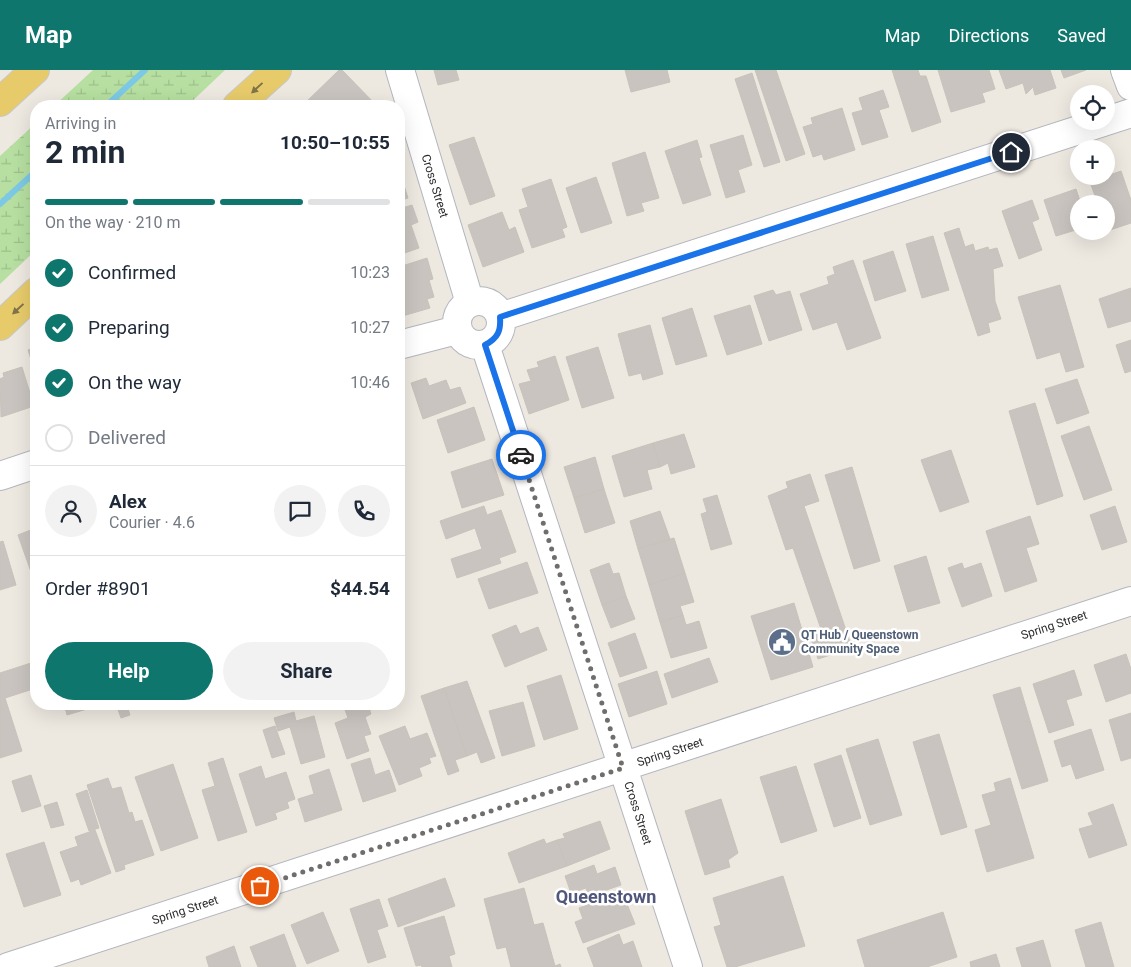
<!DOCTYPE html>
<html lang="en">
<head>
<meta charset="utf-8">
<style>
  body { margin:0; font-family:Roboto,sans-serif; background:#f2f2f3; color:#1f2937; height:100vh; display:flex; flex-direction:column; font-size:19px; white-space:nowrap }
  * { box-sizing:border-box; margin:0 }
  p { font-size:16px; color:#747a83 }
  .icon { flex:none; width:28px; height:28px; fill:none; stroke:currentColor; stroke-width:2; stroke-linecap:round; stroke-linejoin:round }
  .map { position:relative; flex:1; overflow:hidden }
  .sheet { position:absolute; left:30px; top:30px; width:375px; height:610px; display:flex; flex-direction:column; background:#fff; border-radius:20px; box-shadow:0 5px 20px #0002 }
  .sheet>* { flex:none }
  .fabs { position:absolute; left:1070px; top:15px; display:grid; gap:10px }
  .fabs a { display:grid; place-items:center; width:45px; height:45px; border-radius:50%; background:#fff; box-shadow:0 5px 20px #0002; font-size:25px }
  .pin { position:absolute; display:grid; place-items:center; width:42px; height:42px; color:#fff; margin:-21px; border:2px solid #fff; border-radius:50%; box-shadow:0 1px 5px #0007 }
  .courier { position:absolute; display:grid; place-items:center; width:50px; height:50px; margin:-25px; border:4px solid #1a73e8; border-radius:50%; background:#fff; color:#222; box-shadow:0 1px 6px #0007 }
  .overview em { font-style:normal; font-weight:700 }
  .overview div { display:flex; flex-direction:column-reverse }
  .overview { display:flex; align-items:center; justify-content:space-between; height:85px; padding:0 15px }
  h1 { font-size:32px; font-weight:700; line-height:38px }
  .bar { display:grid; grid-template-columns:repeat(4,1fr); gap:8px 5px; align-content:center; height:60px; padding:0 15px }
  .bar i { height:6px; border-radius:4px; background:#e0e1e3 }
  .bar .current { background:#0f766e }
  .bar p { grid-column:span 4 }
  .line { display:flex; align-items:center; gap:12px; padding:0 15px; border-top:1px solid #e0e1e3 }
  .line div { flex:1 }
  .round { display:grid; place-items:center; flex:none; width:52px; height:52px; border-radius:26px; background:#f2f2f3 }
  ol { padding:0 15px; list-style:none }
  li { display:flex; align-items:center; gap:15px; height:55px }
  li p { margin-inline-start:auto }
  li .icon { padding:5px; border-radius:50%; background:#0f766e; color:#fff; stroke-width:4 }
  li:last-child { color:#747a83 }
  li i { width:28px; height:28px; border:2px solid #e0e1e3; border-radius:50% }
  .action { display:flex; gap:10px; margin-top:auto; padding:10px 15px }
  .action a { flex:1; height:58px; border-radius:30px; background:#0f766e; color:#fff; font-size:20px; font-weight:700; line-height:58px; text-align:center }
  .action a+a { background:#f2f2f3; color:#1f2937 }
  header { display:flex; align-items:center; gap:30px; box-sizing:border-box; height:70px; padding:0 25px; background:#0f766e; color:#fff }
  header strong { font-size:24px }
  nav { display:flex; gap:28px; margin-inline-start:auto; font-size:18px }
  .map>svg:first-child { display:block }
</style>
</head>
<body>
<header>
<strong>Map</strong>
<nav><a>Map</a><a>Directions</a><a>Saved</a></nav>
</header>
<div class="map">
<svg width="1131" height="897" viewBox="0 0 1131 897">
  <defs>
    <pattern id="wetland-marsh" width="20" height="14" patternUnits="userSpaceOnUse" patternTransform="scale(1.25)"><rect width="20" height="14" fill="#b6dfa1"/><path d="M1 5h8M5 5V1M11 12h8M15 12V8" fill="none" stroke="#9dc08b"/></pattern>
  </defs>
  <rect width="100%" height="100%" fill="#ede8e0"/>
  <path fill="url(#wetland-marsh)" d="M93,0h132l-38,36h-133z
    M36,53v127l-36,34v-128z"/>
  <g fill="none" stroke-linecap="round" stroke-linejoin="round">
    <path stroke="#7cc9e6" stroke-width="6" d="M106,36l39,-36
      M0,134l36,-33"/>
  </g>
  <path fill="#c9c4bf" stroke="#c8c3ba" d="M339,0h3l35,36h-75z
    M434,0h22l3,10 -21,5z
    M625,0h42l3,12 -39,10z
    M755,0h21l29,84 -19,7z
    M892,0h26l2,6h6l15,46 -29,10z
    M938,0h51l6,19 -13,4 3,9 -34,10z
    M999,0h51l6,18 -21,7 -2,-8 -7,7 -3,-11 -17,6z
    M1061,0h25l-22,8z
    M752,3l28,89 -16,5 -29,-88z
    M883,20l6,17 -10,3 9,27 -26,8 -10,-32 11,-3 -4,-12z
    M842,38l13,42 -31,10 -2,-6 -9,3 -10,-30 10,-3 -2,-6z
    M743,65l9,30 -14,5 7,22 -19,6 -16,-53z
    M474,67l21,59 -25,9 -21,-60z
    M697,70l5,17 -3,1 12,37 -28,9 -18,-53z
    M645,82l14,46 -18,5 3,8 -17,5 -15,-53z
    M1121,101l10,29v23l-24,8 -1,-27h-8l-8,-22z
    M596,107l16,46 -31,10 -15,-45z
    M399,109h3l6,19 -9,3z
    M551,109l16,48 -5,2 3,8 -33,11 -13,-38 9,-3 -6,-18z
    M1076,119l5,15h-2v25l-23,7 -12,-36z
    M1032,130l7,19 -7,3 10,28 -23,9 -17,-48z
    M412,135l6,17 -7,3 8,23 -20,7v-46z
    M502,142l7,18 6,-3 9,25 -41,15 -15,-42z
    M959,158l6,19 8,-3 2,7 13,-4 1,3 8,-2 6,18 -10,3 2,32 6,18 -13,4 2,9 -12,4 -34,-103z
    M933,166l16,54 -27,8 -16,-54z
    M893,181l13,40 -31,10 -12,-40z
    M427,188l6,21 -4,1 5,17 -7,2 3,9 -31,9v-50z
    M853,190l28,78 -34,12 -10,-28 -24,8 -13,-36 29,-10 -2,-7 8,-3 -2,-7z
    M1060,215l24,82 -18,5 -6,-20 -23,7 -19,-62z
    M1131,218v33l-23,7 -9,-29z
    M773,220l3,5 14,-4 12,39 -33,11 -15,-45z
    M750,235l12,39 -35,11 -13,-39z
    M692,238l15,48 -31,9 -14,-47z
    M650,255l13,49 -20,6 -2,-7 -12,3 -11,-42z
    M1131,270v31l-6,2 -9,-28z
    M36,277v28l-8,-25z
    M598,277l16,51 -32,10 -16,-51z
    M555,286l14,44 -40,14 -10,-30 12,-3 -4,-11 12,-3 -2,-5z
    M22,297l12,39 -33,11 -1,-38 4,-2 -1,-4z
    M426,308l3,8 17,-6 4,10 10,-3 6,16 -43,16 -12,-36z
    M1077,309l12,34 -32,11 -12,-35z
    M1035,333l28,93 -26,9 -28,-94z
    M474,337l11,33 -37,13 -11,-33z
    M1089,356l23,64 -28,10 -23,-64z
    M684,364l11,33 -24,7 -3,-11 -8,4 -7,-24z
    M653,373l7,24 -13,3 5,19 -28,8 -12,-41z
    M951,380l18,52 -29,10 -19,-52z
    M595,387l9,32 -30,9 -10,-31z
    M492,389l12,36 -42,13 -11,-36z
    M852,397l28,94 -26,8 -29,-94z
    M810,404l9,27 -15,5 48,142 -34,11 -8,-23 12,-4 -29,-84 -7,2 -18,-54 20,-8 -2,-6z
    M604,419l11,34 -30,10 -11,-35z
    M717,425l15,49 -21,6 -10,-36 6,-2 -4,-13z
    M484,436l3,9 14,-5 15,42 -17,6 2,5 -44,15 -6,-19 31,-10 -7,-21 -29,11 -6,-18z
    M1115,436l12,36 -25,8 -12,-35z
    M660,441l10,28 -32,10 -8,-28z
    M1030,446l9,28 -13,4 11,33 -32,11 -19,-61z
    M36,458v58l-18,-51z
    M674,468l11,35 -36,12 -11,-36z
    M3,471l13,44 -16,5v-48z
    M926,486l14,47 -32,9 -14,-46z
    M527,492l11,31 -49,16 -11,-30z
    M609,493l4,11 6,-1 7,23 -24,9 -12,-35z
    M962,493l2,6 17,-6 11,33 -30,11 -14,-39z
    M685,503l9,29 -14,4 3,9 -23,7 -11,-37z
    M626,526l9,23 -24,9 -9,-23z
    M794,533l19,64 -42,13 -20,-64z
    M683,545l3,10 13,-4 8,27 -36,10 -11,-36z
    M516,555l4,9 18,-7 9,23 -42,17 -13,-32z
    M635,563l12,35 -27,9 -12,-34z
    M1126,584l5,15v24l-25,9 -12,-37z
    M709,588l9,24 -46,16 -8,-24z
    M31,593l5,17v8l-31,10 17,53 -22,7v-85z
    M1074,600l8,25 -16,5 8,25 -25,8 -16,-49z
    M657,601l10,33 -38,13 -11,-33z
    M561,605l17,54 -34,11 -17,-54z
    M467,611l28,77 -14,5 -4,-11 -10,4 -23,-68z
    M1020,617l28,94 -26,8 -29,-94z
    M444,618l23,68 -12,4 4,11 -11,4 -27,-79z
    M523,632l12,44 -33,10 -13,-45z
    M64,634h40l-37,11z
    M116,634h18l-7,2 3,9 -9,3z
    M343,634h25l3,10 -6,3 6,17 -7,2 5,15 -22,8 -12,-36 13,-5z
    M294,642l2,9 18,-5 11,41 -24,7 -11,-37 -12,4 -4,-13z
    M1131,643v45l-10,3 -12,-41z
    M275,656l10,28 -13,4 -9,-28z
    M405,656l5,13 17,-6 9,23 -7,2 2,5 -12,5 3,8 -23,9 -20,-49z
    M1091,659l13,41 -28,9 -5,-15 -9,3 -8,-26z
    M939,664l28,93 -26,8 -28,-93z
    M878,669l24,76 -32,10 -24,-76z
    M841,685l20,63 -27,9 -20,-63z
    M223,688l24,74 -29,9 -16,-51 13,-4 -7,-23z
    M370,688l5,17 14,-5 7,21 -33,11 -12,-38z
    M173,694l25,74 -37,13 -26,-74z
    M261,696l4,13 21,-7 9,27 -8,3 2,6 -14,5 2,6 -21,7 -17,-52z
    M796,696l21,65 -36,12 -21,-66z
    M329,699l13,41 -37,12 -7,-23 16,-5 -5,-18z
    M31,705l10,31 -19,6 -10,-31z
    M108,708l4,11 9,-2 8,26 3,-1 3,10 7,-2 12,35 -30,10 1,4 -9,3 -29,-87z
    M1010,708l24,80 -47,14 -12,-42 16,-5 -9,-30 14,-4 -2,-8z
    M87,720l12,38 -10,3 -13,-37z
    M721,729l17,54 -10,7 2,7 -25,8 -20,-64z
    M57,732l7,23 -13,3 -7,-22z
    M1113,734l14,41 -38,13 -10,-29 14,-4 -5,-12z
    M600,751l10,28 -43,17 -10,-26 8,-2 -2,-4z
    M95,760l16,43 -30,12 -2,-6 -8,3 -11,-30 18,-6 -3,-9z
    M544,769l2,5 11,-4 10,26 -48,17 -11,-30z
    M44,772l17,53 -37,12 -18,-53z
    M594,795l3,9 18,-7 6,18 -32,11 -3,-8 -15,5 -6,-17z
    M783,806l22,70 -70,21h-8l-13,-40 7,-2 -8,-27z
    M445,808l10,28 -57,21 -10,-28z
    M524,818l10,37 9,-2 12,43 5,-2 1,3h-50l-5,-20 -9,2 -13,-50z
    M616,824l4,12 7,-2 8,20 -52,19 -8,-21 8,-3 -4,-11z
    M379,829l9,27 -11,4 9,27 -18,6 -18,-54z
    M323,842l16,39 -32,13 -16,-39z
    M943,842l14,45 -30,10h-62l-8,-27z
    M444,846l11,38 -6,2 3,11h-30l-1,-2 -5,1 -12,-38z
    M1101,852l13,45h-28l-11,-37z
    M284,864l12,33h-38l-8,-20z
    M619,864l4,11 10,-4 9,26h-48l-7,-19z
    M1043,870l8,27h-29l-6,-19z
    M234,876l7,21h-32l-3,-10z
    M996,884l4,13h-29l-1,-5z"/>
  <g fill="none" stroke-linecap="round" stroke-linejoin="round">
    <defs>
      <path id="minor" d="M400,0l70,233
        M1125,0l6,16
        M457 253a22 22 0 1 1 44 0a22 22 0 1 1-44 0Z
        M500,247l631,-204
        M399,275l58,-15
        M485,275l203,622
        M0,406l36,-12
        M8,897l1123,-366"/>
      <path id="major" d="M0,32l35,-32
        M237,36l40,-36
        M0,256l36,-34"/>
    </defs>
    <use href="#minor" stroke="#b4b6bf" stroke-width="30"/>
    <use href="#major" stroke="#c8c8c8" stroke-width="30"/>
    <use href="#minor" stroke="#fff" stroke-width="28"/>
    <use href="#major" stroke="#e7cb6b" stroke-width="28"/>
  </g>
  <defs><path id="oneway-solid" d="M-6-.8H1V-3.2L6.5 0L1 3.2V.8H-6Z" transform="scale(1.25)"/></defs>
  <g fill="#817449">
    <use href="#oneway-solid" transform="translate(257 18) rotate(137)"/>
    <use href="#oneway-solid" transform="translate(18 239) rotate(137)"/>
  </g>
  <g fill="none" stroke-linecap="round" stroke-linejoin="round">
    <path stroke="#706e6c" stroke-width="5" stroke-dasharray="0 9" d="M260,816l363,-118 -102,-313"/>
    <path stroke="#1a73e8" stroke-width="6" d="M521,385l-36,-110c13,-7 16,-14 15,-28l511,-165"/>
  </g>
  <defs>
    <symbol id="civic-disc" viewBox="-11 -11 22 22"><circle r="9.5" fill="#5c6f8a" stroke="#fff"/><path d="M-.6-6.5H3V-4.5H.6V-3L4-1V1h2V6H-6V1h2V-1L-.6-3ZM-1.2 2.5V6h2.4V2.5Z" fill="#fff"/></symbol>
  </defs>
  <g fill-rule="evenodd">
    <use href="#civic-disc" x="766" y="556" width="32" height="32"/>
  </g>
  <g text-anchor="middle" stroke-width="5" stroke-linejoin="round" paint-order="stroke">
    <g font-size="12" fill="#2d2d2d" stroke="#fff">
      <text transform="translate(435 116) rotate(73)" y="4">Cross Street</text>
      <text transform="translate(1054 555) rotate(-18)" y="4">Spring Street</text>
      <text transform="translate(670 682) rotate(-18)" y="4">Spring Street</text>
      <text transform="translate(638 743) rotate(72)" y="4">Cross Street</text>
      <text transform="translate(185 840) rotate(-18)" y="4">Spring Street</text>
    </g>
    <g font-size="12" font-weight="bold" fill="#4e5e75" stroke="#fff" text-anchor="start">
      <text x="801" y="569">QT Hub / Queenstown<tspan x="801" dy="14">Community Space</tspan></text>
    </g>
    <g font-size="18" font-weight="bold" fill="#50577a" stroke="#fff">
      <text x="606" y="833">Queenstown</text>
    </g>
  </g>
</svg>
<div class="fabs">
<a><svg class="icon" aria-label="locate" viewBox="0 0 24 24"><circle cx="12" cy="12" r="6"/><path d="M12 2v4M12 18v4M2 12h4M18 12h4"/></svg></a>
<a>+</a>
<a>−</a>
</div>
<div class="pin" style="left:260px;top:816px;background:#ea580c"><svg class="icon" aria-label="bag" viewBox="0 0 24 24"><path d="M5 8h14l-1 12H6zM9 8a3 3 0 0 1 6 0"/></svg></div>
<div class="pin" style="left:1011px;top:82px;background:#1f2937"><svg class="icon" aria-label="home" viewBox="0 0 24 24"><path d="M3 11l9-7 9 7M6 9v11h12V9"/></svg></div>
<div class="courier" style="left:521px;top:385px"><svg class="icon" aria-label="car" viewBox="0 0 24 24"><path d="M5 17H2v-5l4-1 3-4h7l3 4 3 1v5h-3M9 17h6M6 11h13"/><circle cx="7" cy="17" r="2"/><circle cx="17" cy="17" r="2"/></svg></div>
<section class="sheet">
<div class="overview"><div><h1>2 min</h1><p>Arriving in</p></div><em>10:50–10:55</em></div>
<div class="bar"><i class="current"></i><i class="current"></i><i class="current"></i><i></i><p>On the way · 210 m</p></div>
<ol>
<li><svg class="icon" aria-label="check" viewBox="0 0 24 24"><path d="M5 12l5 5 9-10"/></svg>Confirmed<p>10:23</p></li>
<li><svg class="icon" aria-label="check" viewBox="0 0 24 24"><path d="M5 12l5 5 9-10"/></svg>Preparing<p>10:27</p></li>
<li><svg class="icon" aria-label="check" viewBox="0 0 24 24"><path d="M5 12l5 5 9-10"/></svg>On the way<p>10:46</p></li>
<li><i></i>Delivered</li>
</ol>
<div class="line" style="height:90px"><a class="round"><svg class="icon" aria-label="person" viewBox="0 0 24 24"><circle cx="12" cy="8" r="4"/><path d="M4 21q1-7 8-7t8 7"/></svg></a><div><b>Alex</b><p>Courier · 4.6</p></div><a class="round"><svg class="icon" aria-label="chat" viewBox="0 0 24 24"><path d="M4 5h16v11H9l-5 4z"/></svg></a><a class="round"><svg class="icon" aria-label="phone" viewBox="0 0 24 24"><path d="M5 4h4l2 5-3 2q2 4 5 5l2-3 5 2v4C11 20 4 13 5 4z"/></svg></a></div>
<div class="line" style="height:65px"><div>Order #8901</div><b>$44.54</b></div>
<div class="action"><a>Help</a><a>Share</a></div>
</section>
</div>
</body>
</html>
